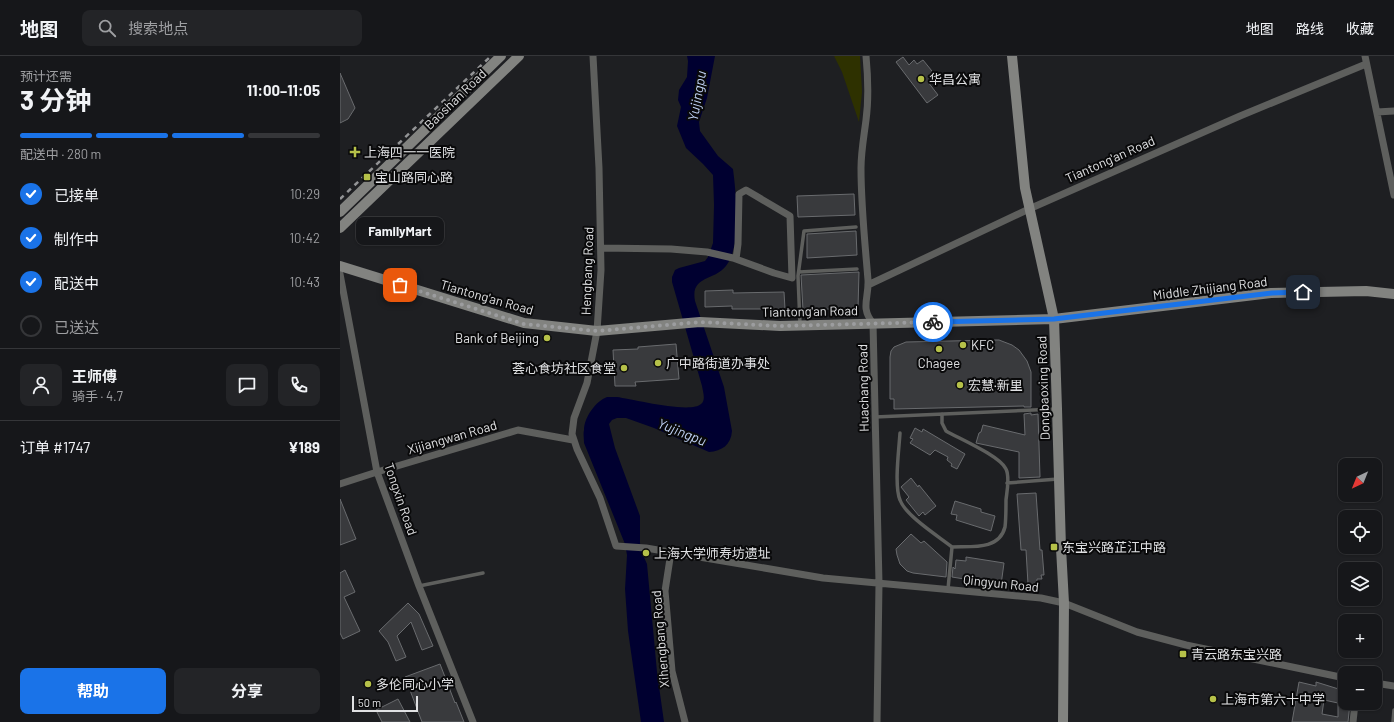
<!DOCTYPE html>
<html lang="zh">
<head>
<meta charset="utf-8">
<style>
  body { margin:0; font-family:Barlow,"Noto Sans SC",sans-serif; background:#232427; color:#f1f3f6; height:100vh; display:flex; flex-direction:column; font-size:15px; white-space:nowrap }
  * { box-sizing:border-box; margin:0 }
  p { font-size:13px; color:#9e9fa2 }
  .icon { flex:none; width:22px; height:22px; fill:none; stroke:currentColor; stroke-width:2; stroke-linecap:round; stroke-linejoin:round }
  .map { position:relative; flex:1; overflow:hidden }
  .panel { display:flex; flex-direction:column; background:#16171a; width:340px }
  .panel>* { flex:none }
  .needle { width:26px; rotate:223deg }
  .controls { position:absolute; left:998px; top:402px; display:grid; gap:8px }
  .controls a { display:grid; place-items:center; width:44px; height:44px; border-radius:8px; background:#16171a; box-shadow:0 1px 3px #0004,0 0 0 1px #353639; font-size:20px }
  .scale { position:absolute; left:12px; bottom:10px; width:66px; box-sizing:border-box; padding-left:4px; border:2px solid #e0e1e3; border-top:0; font-size:11px; line-height:14px; white-space:nowrap; color:#e0e1e3; -webkit-text-stroke:3px #09090a; paint-order:stroke }
  .pin { position:absolute; display:grid; place-items:center; width:34px; height:34px; color:#fff; margin:-17px; border-radius:8px; box-shadow:0 2px 6px #0006 }
  .courier { position:absolute; display:grid; place-items:center; width:40px; height:40px; margin:-20px; border:3px solid #1a73e8; border-radius:50%; background:#fff; color:#222; box-shadow:0 1px 5px #0007 }
  .bubble { position:absolute; height:28px; border-radius:8px; background:#16171a; box-shadow:0 1px 3px #0004,0 0 0 1px #353639; font-size:13px; font-weight:700; line-height:28px; text-align:center }
  .summary em { font-style:normal; font-weight:700 }
  .summary div { display:flex; flex-direction:column-reverse }
  .summary { display:flex; align-items:center; justify-content:space-between; height:68px; padding:0 20px }
  h1 { font-size:26px; font-weight:700; line-height:30px }
  .bar { display:grid; grid-template-columns:repeat(4,1fr); gap:6px 4px; align-content:center; height:48px; padding:0 20px }
  .bar i { height:5px; border-radius:3px; background:#353639 }
  .bar .selected { background:#1a73e8 }
  .bar p { grid-column:span 4 }
  .line { display:flex; align-items:center; gap:10px; padding:0 20px; border-top:1px solid #353639 }
  .line div { flex:1 }
  .round { display:grid; place-items:center; flex:none; width:42px; height:42px; border-radius:8px; background:#232427 }
  ol { padding:0 20px; list-style:none }
  li { display:flex; align-items:center; gap:12px; height:44px }
  li p { margin-inline-start:auto }
  li .icon { padding:4px; border-radius:50%; background:#1a73e8; color:#fff; stroke-width:4 }
  li:last-child { color:#9e9fa2 }
  li i { width:22px; height:22px; border:2px solid #353639; border-radius:50% }
  .cta { display:flex; gap:8px; margin-top:auto; padding:8px 20px }
  .cta a { flex:1; height:46px; border-radius:8px; background:#1a73e8; color:#fff; font-size:16px; font-weight:700; line-height:46px; text-align:center }
  .cta a+a { background:#232427; color:#f1f3f6 }
  header { display:flex; align-items:center; gap:24px; box-sizing:border-box; height:56px; padding:0 20px; background:#16171a; border-bottom:1px solid #353639 }
  header strong { font-size:19px }
  nav { display:flex; gap:22px; margin-inline-start:auto; font-size:14px }
  .search { width:280px; height:36px; background:#232427; display:flex; align-items:center; gap:10px; box-sizing:border-box; padding:0 14px; border-radius:8px; color:#9e9fa2; font-size:15px }
  main { display:flex; flex:1; min-height:0 }
  .map>svg:first-child { display:block }
</style>
</head>
<body>
<header>
<strong>地图</strong>
<div class="search"><svg class="icon" aria-label="search" viewBox="0 0 24 24"><circle cx="10" cy="10" r="6"/><path d="M15 15l6 6"/></svg>搜索地点</div>
<nav><a>地图</a><a>路线</a><a>收藏</a></nav>
</header>
<main>
<section class="panel">
<div class="summary"><div><h1>3 分钟</h1><p>预计还需</p></div><em>11:00–11:05</em></div>
<div class="bar"><i class="selected"></i><i class="selected"></i><i class="selected"></i><i></i><p>配送中 · 280 m</p></div>
<ol>
<li><svg class="icon" aria-label="check" viewBox="0 0 24 24"><path d="M5 12l5 5 9-10"/></svg>已接单<p>10:29</p></li>
<li><svg class="icon" aria-label="check" viewBox="0 0 24 24"><path d="M5 12l5 5 9-10"/></svg>制作中<p>10:42</p></li>
<li><svg class="icon" aria-label="check" viewBox="0 0 24 24"><path d="M5 12l5 5 9-10"/></svg>配送中<p>10:43</p></li>
<li><i></i>已送达</li>
</ol>
<div class="line" style="height:72px"><a class="round"><svg class="icon" aria-label="person" viewBox="0 0 24 24"><circle cx="12" cy="8" r="4"/><path d="M4 21q1-7 8-7t8 7"/></svg></a><div><b>王师傅</b><p>骑手 · 4.7</p></div><a class="round"><svg class="icon" aria-label="chat" viewBox="0 0 24 24"><path d="M4 5h16v11H9l-5 4z"/></svg></a><a class="round"><svg class="icon" aria-label="phone" viewBox="0 0 24 24"><path d="M5 4h4l2 5-3 2q2 4 5 5l2-3 5 2v4C11 20 4 13 5 4z"/></svg></a></div>
<div class="line" style="height:52px"><div>订单 #1747</div><b>¥189</b></div>
<div class="cta"><a>帮助</a><a>分享</a></div>
</section>
<div class="map">
<svg width="1054" height="666" viewBox="0 0 1054 666">
  <rect width="100%" height="100%" fill="#1e1f22"/>
  <path fill="#2e3100" d="M494,0h26l2,36 -3,30 -17,-50z"/>
  <path fill="#000030" d="M347,0h28l-8,42 -8,24 1,9 18,25 15,13c3,23 8,74 -5,94 -11,19 -38,11 -33,38l29,86 8,44c-1,14 -10,20 -23,21l-55,-24 -28,-10h-9l-5,2 -3,4 6,24 25,68v27l3,12 4,9 10,108 7,50h-23l-13,-91 -3,-42 2,-34 -2,-11 -41,-101c0,-5 -1,-9 0,-13 0,-13 12,-29 23,-33 3,0 7,0 10,0 15,2 74,17 84,7 5,-4 2,-12 1,-18l-30,-104v-5l3,-7 4,-2 26,-7 3,-4 5,-14 1,-38 -1,-30 -10,-11 -17,-16 -9,-22 4,-19 -3,-7 1,-10 8,-13 1,-16z"/>
  <path fill="#393a3d" stroke="#696b6e" fill-rule="evenodd" d="M563,1l6,8 5,-5 3,4 6,-4 13,16 -8,6 10,13 -11,8 -31,-41z
    M0,17l15,35 -7,11 -8,4z
    M514,138l1,21 -57,2 -1,-21z
    M516,175l1,24 -50,3v-24z
    M519,216l-1,36 -55,2 -2,-35z
    M393,234v3l51,-1 1,17h-53v-3l-27,1v-16z
    M653,284h6l13,5 7,5 8,11 4,11v35h-7v-1l-130,3v-10h-4v-42l1,-6 3,-4 12,-5z
    M336,288l3,35 -44,3 1,4h-21l-2,-36 25,-1v-2z
    M691,357v2l7,-1 2,63 -21,1v-26l-43,-9 3,-10 2,-1 2,-7 42,10 -1,-21z
    M575,372l7,4 1,-3 42,25 -8,15 -6,-3 1,-2 -5,-4 1,-3 -13,-7 -5,5 -20,-12 3,-4 -3,-1z
    M571,422l7,9 1,-2 17,21 -11,9 -2,-3 -4,4 -13,-16 3,-3 -8,-10z
    M696,437l4,57h2l2,25h-3l1,4h-5v5h-9l-2,-34h-5l-4,-56z
    M0,443l16,40 -16,6z
    M615,445l26,8v3l14,4 -4,15 -35,-11 1,-5 -6,-1z
    M571,478l10,9 3,-2 23,21 -1,15 -33,-4 -6,-2 -7,-7 -3,-9 -1,-6z
    M626,501l38,6 -3,22 -49,-8 1,-10 2,2 1,-9 10,1z
    M5,514l10,22 -11,5 16,34 -17,8 -3,-6v-60z
    M68,547l11,11 14,32 -11,4 -11,-28 -14,14 9,21 -10,4 -8,-19 -9,-11z
    M100,608l15,39 1,-1 8,20h-42l-17,-45z
    M959,626l17,4v-4l29,9v12h5l-2,19h-56zM984,644l14,3v14l-16,-3z
    M58,643l12,23h-28l-6,-12z"/>
  <g fill="none" stroke-linecap="round" stroke-linejoin="round">
    <path stroke="#5e5f5d" stroke-width="3.5" d="M459,216l58,-3
      M460,268l-2,-48 6,-45 52,-4
      M535,361l181,-8
      M560,377c-1,16 -6,53 0,67 6,16 38,36 52,47 18,-1 47,4 53,-20 1,-8 1,-18 1,-27 1,-9 4,-23 0,-31 -6,-13 -46,-30 -60,-38l-4,-8v-9
      M667,427l51,-4
      M79,530l64,-13
      M608,533l4,-42
      M1053,666l1,-12"/>
    <path stroke="#5e5f5d" stroke-width="7" d="M253,0l6,112 2,102 -4,61 -10,52 -13,35 -2,16 5,15 23,49 16,48 30,2 177,30 218,20 23,5 73,29 49,13 159,33
      M526,0c2,21 3,42 0,64 -2,16 -5,32 -5,48 0,38 4,75 7,112 1,18 -8,28 5,43l6,260 -2,139
      M1025,0l29,139
      M1037,56l17,-1
      M261,192l70,1 36,3 26,6 41,15 18,5 -2,-62 -44,-26 -7,4 -1,50 -2,15
      M0,218l37,198 42,114 54,136
      M528,229l161,-76 211,-93 126,-52
      M0,428l37,-12 141,-42 55,10
      M331,496l-6,39 7,80 13,51
      M1035,627l19,3
      M1013,666l2,-19"/>
    <path stroke="#828380" stroke-width="10" d="M672,0l13,132 29,131 3,90 4,139 3,55 -1,119
      M0,156l161,-156
      M0,172l179,-172
      M0,210l184,57 73,8 103,-9 80,4 274,-7 217,-26 95,-2 28,3"/>
    <path stroke="#939496" stroke-width="2.5" stroke-dasharray="5 5" stroke-linecap="butt" d="M0,143l151,-143"/>
  </g>
  <g fill="none" stroke-linecap="round" stroke-linejoin="round">
    <path stroke="#9c9d9f" stroke-width="4" stroke-dasharray="0 7.2" d="M60,229l124,39 73,7 103,-9 80,4 153,-4"/>
    <path stroke="#1a73e8" stroke-width="5" d="M593,266l121,-3 218,-26 31,-1"/>
  </g>
  <g fill="#b6c149" stroke="#09090a" stroke-width="1.5">
    <circle cx="581" cy="23" r="4"/>
    <path d="M13 90h4v4h4v4h-4v4h-4v-4h-4v-4h4z"/>
    <rect x="23" y="117" width="8" height="8" rx="2"/>
    <circle cx="207" cy="282" r="4"/>
    <circle cx="623" cy="289" r="4"/>
    <circle cx="599" cy="293" r="4"/>
    <circle cx="318" cy="307" r="4"/>
    <circle cx="284" cy="312" r="4"/>
    <circle cx="620" cy="329" r="4"/>
    <rect x="710" y="487" width="8" height="8" rx="2"/>
    <circle cx="306" cy="497" r="4"/>
    <rect x="839" y="594" width="8" height="8" rx="2"/>
    <circle cx="28" cy="628" r="4"/>
    <circle cx="873" cy="643" r="4"/>
  </g>
  <g text-anchor="middle" stroke-width="4" stroke-linejoin="round" paint-order="stroke">
    <g font-size="13" fill="#e0e1e3" stroke="#09090a" text-anchor="start">
      <text x="589" y="28">华昌公寓</text>
      <text x="24" y="101">上海四一一医院</text>
      <text x="35" y="126">宝山路同心路</text>
      <text x="199" y="287" text-anchor="end">Bank of Beijing</text>
      <text x="631" y="294">KFC</text>
      <text x="326" y="312">广中路街道办事处</text>
      <text x="599" y="312" text-anchor="middle">Chagee</text>
      <text x="276" y="317" text-anchor="end">荟心食坊社区食堂</text>
      <text x="628" y="334">宏慧·新里</text>
      <text x="722" y="496">东宝兴路芷江中路</text>
      <text x="314" y="502">上海大学师寿坊遗址</text>
      <text x="851" y="603">青云路东宝兴路</text>
      <text x="36" y="633">多伦同心小学</text>
      <text x="881" y="648">上海市第六十中学</text>
    </g>
    <g font-size="13" fill="#e0e1e3" stroke="#09090a">
      <text transform="translate(115 43) rotate(-44)" y="5">Baoshan Road</text>
      <text transform="translate(770 103) rotate(-24)" y="5">Tiantong'an Road</text>
      <text transform="translate(247 215) rotate(-88)" y="5">Hengbang Road</text>
      <text transform="translate(870 232) rotate(-7)" y="5">Middle Zhijiang Road</text>
      <text transform="translate(147 241) rotate(16)" y="5">Tiantong'an Road</text>
      <text transform="translate(470 255) rotate(-1)" y="5">Tiantong'an Road</text>
      <text transform="translate(523 332) rotate(-91)" y="5">Huachang Road</text>
      <text transform="translate(703 332) rotate(-92)" y="5">Dongbaoxing Road</text>
      <text transform="translate(112 381) rotate(-16)" y="5">Xijiangwan Road</text>
      <text transform="translate(61 443) rotate(71)" y="5">Tongxin Road</text>
      <text transform="translate(661 527) rotate(6)" y="5">Qingyun Road</text>
      <text transform="translate(320 583) rotate(-95)" y="5">Xihengbang Road</text>
    </g>
    <g font-size="14" font-style="italic" fill="#c0d2f5" stroke="#09090a">
      <text transform="translate(357 40) rotate(-80)" y="5">Yujingpu</text>
      <text transform="translate(342 376) rotate(22)" y="5">Yujingpu</text>
    </g>
  </g>
</svg>
<div class="controls">
<a><svg class="needle" viewBox="-14 -14 28 28"><path d="M0-13l5 13h-10z" fill="#e53935"/><path d="M0 13l5-13h-10z" fill="#9e9fa2"/></svg></a>
<a><svg class="icon" aria-label="locate" viewBox="0 0 24 24"><circle cx="12" cy="12" r="6"/><path d="M12 2v4M12 18v4M2 12h4M18 12h4"/></svg></a>
<a><svg class="icon" aria-label="layers" viewBox="0 0 24 24"><path d="M12 4l9 5-9 5-9-5zM3 14l9 5 9-5"/></svg></a>
<a>+</a>
<a>−</a>
</div>
<div class="scale">50 m</div>
<div class="pin" style="left:60px;top:229px;background:#ea580c"><svg class="icon" aria-label="bag" viewBox="0 0 24 24"><path d="M5 8h14l-1 12H6zM9 8a3 3 0 0 1 6 0"/></svg></div>
<div class="pin" style="left:963px;top:236px;background:#1f2937"><svg class="icon" aria-label="home" viewBox="0 0 24 24"><path d="M3 11l9-7 9 7M6 9v11h12V9"/></svg></div>
<div class="courier" style="left:593px;top:266px"><svg class="icon" aria-label="bike" viewBox="0 0 24 24"><circle cx="6" cy="16" r="4"/><circle cx="18" cy="16" r="4"/><path d="M6 16l4-8h5l3 8M10 8l3 8H6M13 5h3"/></svg></div>
<div class="bubble" style="left:16px;top:161px;width:88px">FamilyMart</div>
</div>
</main>
</body>
</html>
